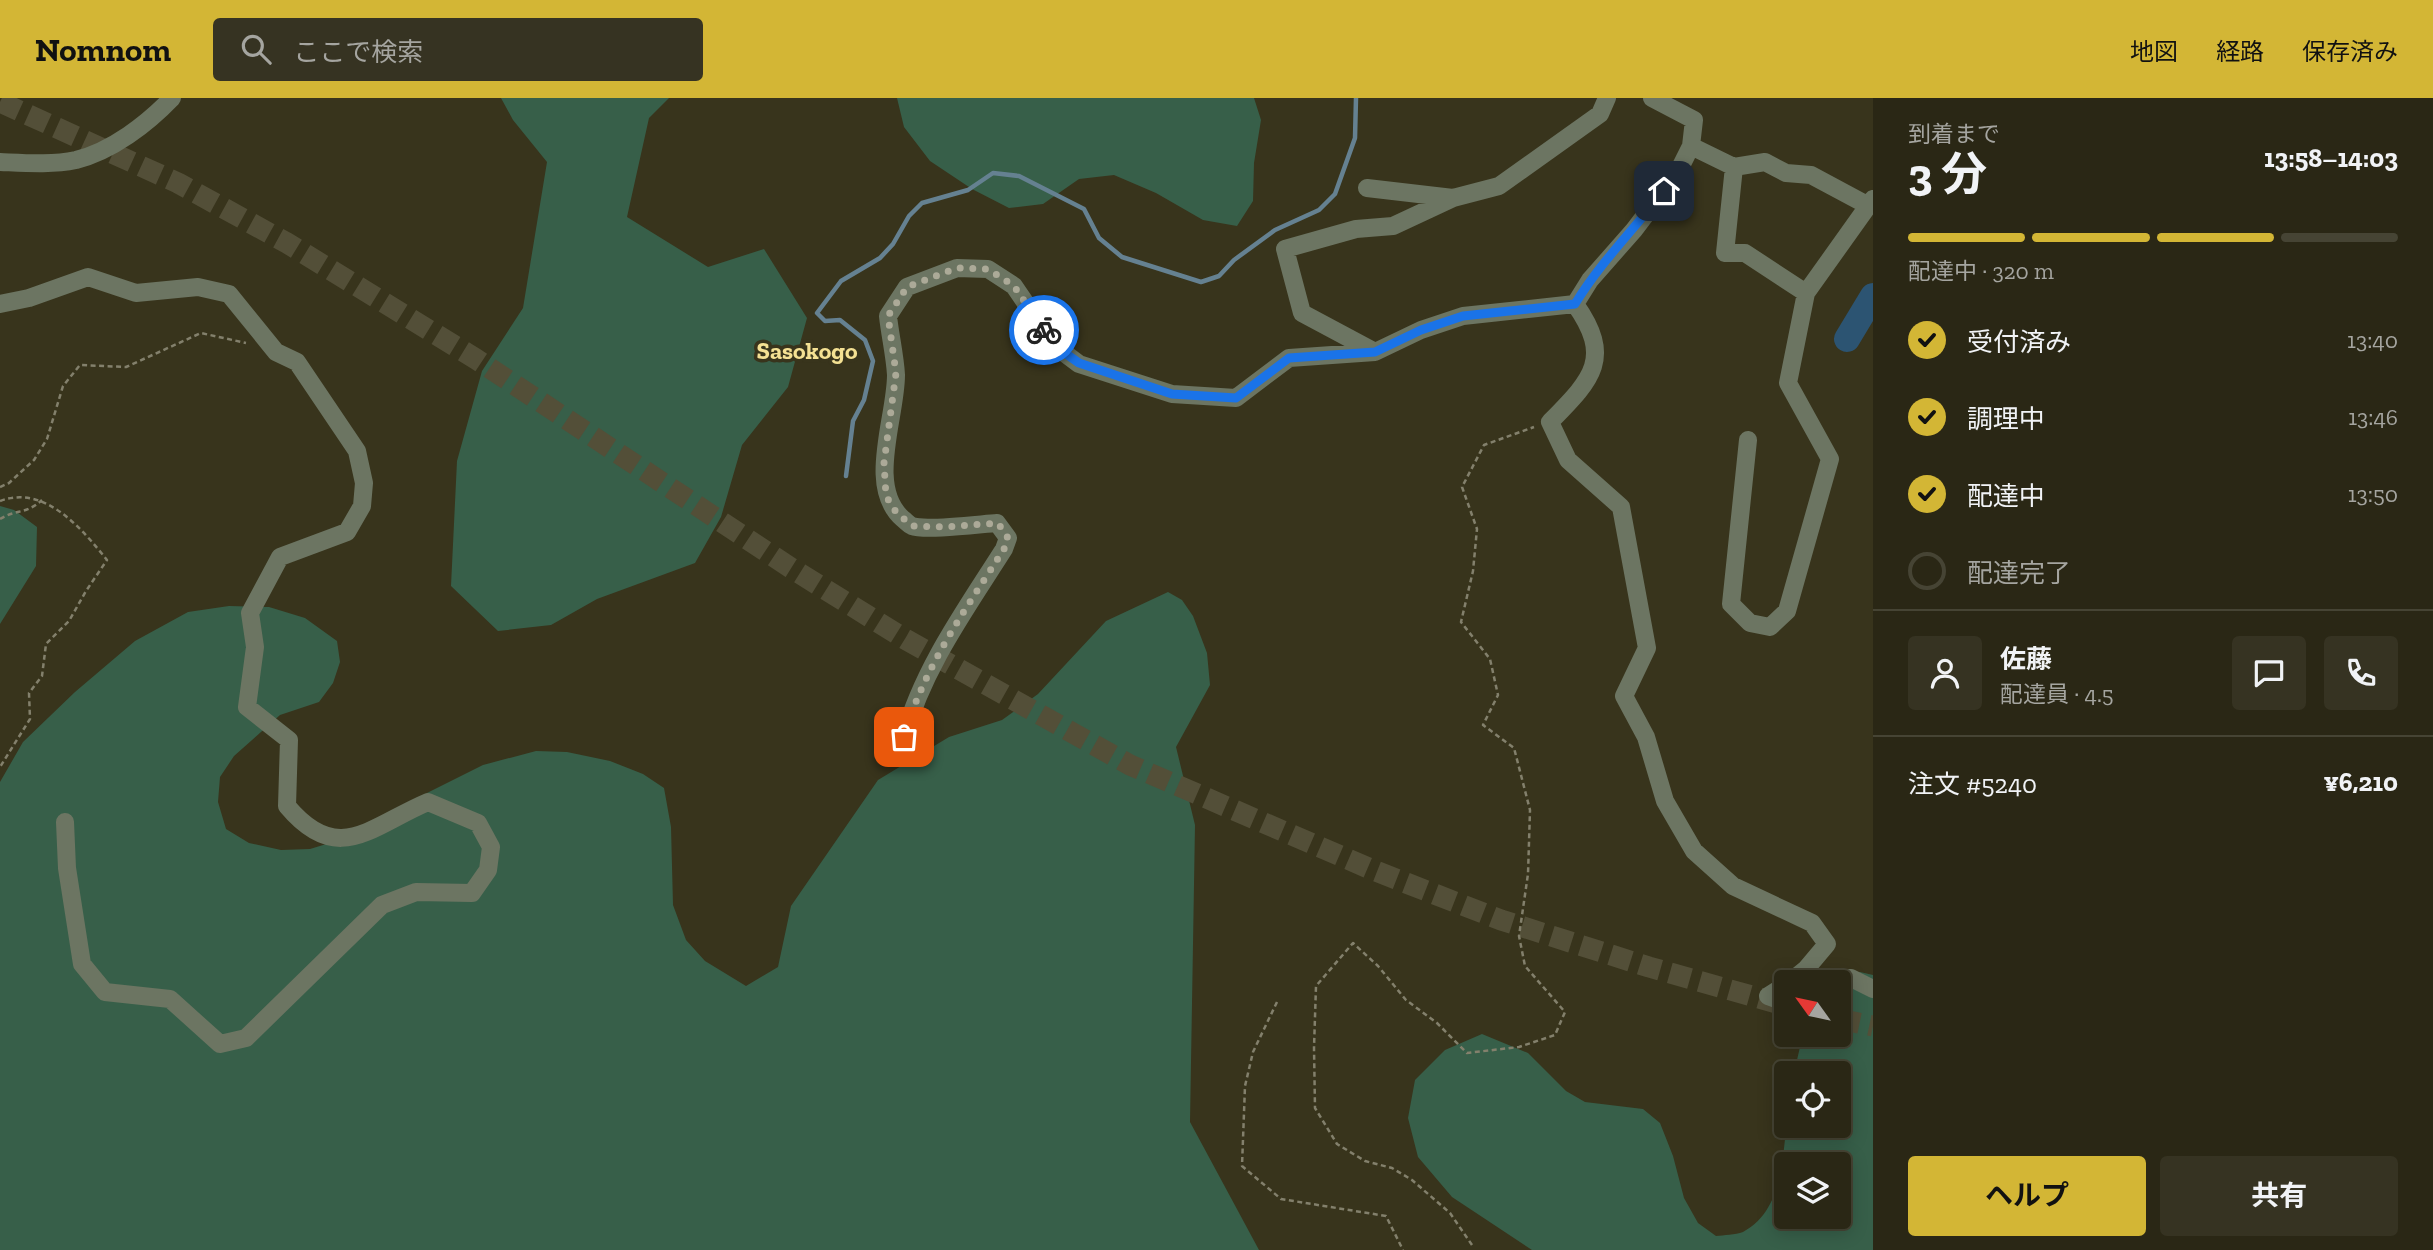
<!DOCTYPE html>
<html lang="ja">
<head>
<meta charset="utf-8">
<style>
  body { margin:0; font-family:"Zilla Slab","Noto Sans JP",serif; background:#363322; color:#f1f3f6; height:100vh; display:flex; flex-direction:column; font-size:26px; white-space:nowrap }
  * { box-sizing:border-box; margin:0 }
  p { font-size:23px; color:#a5a5a0 }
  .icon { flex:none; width:38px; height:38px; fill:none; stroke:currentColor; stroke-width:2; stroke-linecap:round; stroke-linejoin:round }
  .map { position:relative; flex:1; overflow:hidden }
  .side { display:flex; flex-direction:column; background:#2a2715; width:560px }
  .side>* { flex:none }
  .needle { width:46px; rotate:303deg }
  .fabs { position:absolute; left:1774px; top:872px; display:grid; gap:14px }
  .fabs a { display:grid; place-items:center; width:77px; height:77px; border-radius:7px; background:#2a2715; box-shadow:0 4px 18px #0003,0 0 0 2px #464434; font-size:35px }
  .pin { position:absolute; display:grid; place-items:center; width:60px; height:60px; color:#fff; margin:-30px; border-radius:14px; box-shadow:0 4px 10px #0006 }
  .courier { position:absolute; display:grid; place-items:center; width:70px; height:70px; margin:-35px; border:5px solid #1a73e8; border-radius:50%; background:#fff; color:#222; box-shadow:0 2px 9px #0007 }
  .overview em { font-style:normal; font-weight:700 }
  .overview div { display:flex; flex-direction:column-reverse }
  .overview { display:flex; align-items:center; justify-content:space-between; height:119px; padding:0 35px }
  h1 { font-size:46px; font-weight:700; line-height:52px }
  .bar { display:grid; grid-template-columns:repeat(4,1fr); gap:10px 7px; align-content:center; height:84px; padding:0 35px }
  .bar i { height:9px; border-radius:5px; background:#464434 }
  .bar .selected { background:#d3b635 }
  .bar p { grid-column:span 4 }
  .line { display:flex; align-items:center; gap:18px; padding:0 35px; border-top:2px solid #464434 }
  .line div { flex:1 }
  .round { display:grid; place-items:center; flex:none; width:74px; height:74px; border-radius:7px; background:#363322 }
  ol { padding:0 35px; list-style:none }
  li { display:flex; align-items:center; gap:21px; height:77px }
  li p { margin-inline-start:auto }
  li .icon { padding:7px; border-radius:50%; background:#d3b635; color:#111; stroke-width:4 }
  li:last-child { color:#a5a5a0 }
  li i { width:38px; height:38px; border:4px solid #464434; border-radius:50% }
  .action { display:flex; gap:14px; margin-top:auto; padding:14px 35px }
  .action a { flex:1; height:80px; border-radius:7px; background:#d3b635; color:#111; font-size:28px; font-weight:700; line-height:80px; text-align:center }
  .action a+a { background:#363322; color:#f1f3f6 }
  header { display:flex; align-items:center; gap:42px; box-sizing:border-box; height:98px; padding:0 35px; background:#d3b635; color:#111 }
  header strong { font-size:33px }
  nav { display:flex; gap:38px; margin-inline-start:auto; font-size:24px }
  .search { width:490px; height:63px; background:#363322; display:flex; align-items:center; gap:18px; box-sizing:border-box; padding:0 24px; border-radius:7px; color:#a5a5a0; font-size:26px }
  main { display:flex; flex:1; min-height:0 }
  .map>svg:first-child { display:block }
</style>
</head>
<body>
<header>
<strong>Nomnom</strong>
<div class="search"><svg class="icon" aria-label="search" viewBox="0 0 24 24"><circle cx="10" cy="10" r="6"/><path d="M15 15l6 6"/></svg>ここで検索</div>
<nav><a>地図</a><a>経路</a><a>保存済み</a></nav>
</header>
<main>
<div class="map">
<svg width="1873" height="1152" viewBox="0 0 1873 1152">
  <rect width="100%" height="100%" fill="#38341c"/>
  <path fill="#375f49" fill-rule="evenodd" d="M501,0h168l-20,20 -22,99 81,50 56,-18 43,69 -19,69 -46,58 -21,72 -26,46 -98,36 -46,26 -53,6 -47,-45 6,-125 25,-90 41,-63 24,-146 -34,-42z
    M897,0h357l7,22 -7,43 -1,38 -16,25 -34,-6 -47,-27 -42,-18 -35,4 -36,25 -34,4 -37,-19 -42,-28 -26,-34z
    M0,408l14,4 23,17 -1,39 -36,58z
    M1168,494l14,8 11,16 14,37 3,32 -34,62 19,78 -5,297 69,128h-1259v-468l23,-40 52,-50 60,-51 53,-29 41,-6 40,1 36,11 32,23 3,21 -7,21 -14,19 -39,13 -46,41 -14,21 -2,25 8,27 23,14 32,7 29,-1 46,-14 47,-30 80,-40 53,-14 31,1 43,9 33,13 21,14 7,39 2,78 13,35 19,21 41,25 32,-19 13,-61 87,-126 71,-43 53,-17 36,-26 68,-73z
    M1860,874l13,3v275h-341l-80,-53 -34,-40 -10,-39 7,-38 30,-30 37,-16 46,19 38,38 19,11 58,7 17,14 13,33 11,42 14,25 18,13c8,-1 19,-1 27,-4 40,-22 39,-72 44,-111v4h52v-52h-45l9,-39h36v-52l-3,-3zM1787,1066h52v52h-52z"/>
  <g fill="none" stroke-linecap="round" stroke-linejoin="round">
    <path stroke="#658191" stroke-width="4.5" d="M846,378l7,-55 11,-21 9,-39 -8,-21 -25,-20 -15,1 -8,-8 24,-32 39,-23 13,-14 16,-28 13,-13 46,-13 25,-17 26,3 65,33 15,29 23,19 79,25 18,-6 15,-16 41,-30 44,-20 16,-16 20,-56 1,-40"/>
    <path stroke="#2c5472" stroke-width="26" d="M1847,241l26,-43"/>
    <path stroke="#534f38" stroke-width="21" stroke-dasharray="21 10" stroke-linecap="butt" d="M0,4l178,81 109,60 189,116 315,209 114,71 225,126 243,105 128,50 148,47 138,39
      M1839,921l34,7"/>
    <path stroke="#83806c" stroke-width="2.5" stroke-dasharray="5 3.5" stroke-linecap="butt" d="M0,389l9,-4 25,-23 13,-21 16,-53 17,-21 46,2 75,-34 45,10
      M0,403c45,-17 82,28 107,59l-21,31 -17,30 -23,23 -4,32 -13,17 1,26 -30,48
      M0,421c16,-10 25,-4 42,-19
      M1277,904l-24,50 -8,34 -3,80 39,33 105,17 17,34
      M1472,1147l-22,-32 -38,-33 -20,-12 -27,-7 -28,-17 -22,-36 -1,-60 2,-62 37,-43 25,23 28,34 31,23 30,30 52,-6 36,-12 10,-23 -40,-46 -6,-30 9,-62 2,-64 -16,-62 -31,-23 15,-30 -8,-36 -29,-37 12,-51 4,-42 -15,-42 22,-42 50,-18"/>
    <path stroke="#6c7562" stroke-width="18" d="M1691,48l43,21 31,-5 21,11 25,2 58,31
      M0,64c25,1 52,3 76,-2 36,-9 71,-36 96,-62
      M1734,69l-9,86h20l61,40
      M1367,90l86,10 46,-12 101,-72 7,-16
      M0,206l29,-6 59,-21 48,16 62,-6 31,7 47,58 21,10 60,89 7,32 -2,23 -15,26 -67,25 -30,56 5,34 -8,60 42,33 -2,66c51,61 84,20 141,-4l50,21 13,24 -3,23 -16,23 -56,-1 -34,13 -136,133 -26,6 -50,-45 -65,-7 -23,-28 -15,-96 -2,-46
      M1575,206c39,55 16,76 -25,118l18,38 53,47 26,141 -23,48 22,41 19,64 29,50 39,35 79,37 15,21 -21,25 -16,13
      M1575,206l15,-24 44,-50 44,-58 13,-26 3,-26 -42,-22
      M1375,254l-73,-39 -17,-64 71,-20 37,-3 60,-28
      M1748,342l-17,164 19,19 20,4 17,-16 43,-152 -42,-76 18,-90 67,-94
      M904,639c19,-69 62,-128 100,-188l4,-11 -11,-15c-16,1 -72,8 -85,3 -4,-2 -6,-5 -9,-7 -37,-32 -7,-101 -7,-144 -1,-19 -6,-40 -8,-59l19,-29 50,-19 31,1 26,17 41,60 24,18 93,30 64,4 53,-40 86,-6 46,-22 42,-14 112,-12
      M1819,884l32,-4 22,11
      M1787,886l-19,12 16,6 3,-2"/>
  </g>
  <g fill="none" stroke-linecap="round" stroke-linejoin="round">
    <path stroke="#acaa98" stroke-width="7" stroke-dasharray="0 12.6" d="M904,639c19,-69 62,-128 100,-188l4,-11 -10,-15 -53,4 -33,-1 -16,-14 -10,-16 -2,-33 12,-90 -8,-57 19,-29 50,-19 31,1 26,17 30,44"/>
    <path stroke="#1a73e8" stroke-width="9" d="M1044,232l11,16 24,17 93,31 64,4 53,-40 86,-6 46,-22 42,-14 112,-12c25,-41 59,-75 89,-113"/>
  </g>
  <g text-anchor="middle" stroke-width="7" stroke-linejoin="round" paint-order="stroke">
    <g font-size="24" font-weight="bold" fill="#f4e193" stroke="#38341c">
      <text x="807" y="261">Sasokogo</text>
    </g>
  </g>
</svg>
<div class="fabs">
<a><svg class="needle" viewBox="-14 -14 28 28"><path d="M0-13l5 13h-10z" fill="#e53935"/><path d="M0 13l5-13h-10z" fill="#a5a5a0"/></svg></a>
<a><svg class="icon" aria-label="locate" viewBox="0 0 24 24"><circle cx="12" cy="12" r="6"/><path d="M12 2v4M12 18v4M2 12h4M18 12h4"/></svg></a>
<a><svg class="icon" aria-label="layers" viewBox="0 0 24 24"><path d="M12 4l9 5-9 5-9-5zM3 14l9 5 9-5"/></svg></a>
</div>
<div class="pin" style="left:904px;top:639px;background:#ea580c"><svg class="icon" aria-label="bag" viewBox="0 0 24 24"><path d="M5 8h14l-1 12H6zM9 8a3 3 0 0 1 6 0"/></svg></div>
<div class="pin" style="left:1664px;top:93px;background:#1f2937"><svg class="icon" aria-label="home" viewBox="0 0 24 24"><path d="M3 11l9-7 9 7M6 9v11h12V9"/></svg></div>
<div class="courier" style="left:1044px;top:232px"><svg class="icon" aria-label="bike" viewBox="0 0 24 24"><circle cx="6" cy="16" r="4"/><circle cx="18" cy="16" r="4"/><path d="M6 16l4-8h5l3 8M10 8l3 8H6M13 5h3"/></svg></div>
</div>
<section class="side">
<div class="overview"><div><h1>3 分</h1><p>到着まで</p></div><em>13:58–14:03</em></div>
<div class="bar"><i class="selected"></i><i class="selected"></i><i class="selected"></i><i></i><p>配達中 · 320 m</p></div>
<ol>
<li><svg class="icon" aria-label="check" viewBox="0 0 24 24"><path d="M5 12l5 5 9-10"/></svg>受付済み<p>13:40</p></li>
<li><svg class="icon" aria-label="check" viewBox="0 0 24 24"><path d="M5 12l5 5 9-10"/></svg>調理中<p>13:46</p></li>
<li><svg class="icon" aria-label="check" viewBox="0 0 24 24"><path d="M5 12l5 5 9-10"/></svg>配達中<p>13:50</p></li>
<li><i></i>配達完了</li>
</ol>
<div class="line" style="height:126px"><a class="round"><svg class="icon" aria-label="person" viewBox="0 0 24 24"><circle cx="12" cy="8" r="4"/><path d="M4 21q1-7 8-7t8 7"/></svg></a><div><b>佐藤</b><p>配達員 · 4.5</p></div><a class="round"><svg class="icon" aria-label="chat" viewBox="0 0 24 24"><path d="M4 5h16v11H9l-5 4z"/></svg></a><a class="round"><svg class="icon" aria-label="phone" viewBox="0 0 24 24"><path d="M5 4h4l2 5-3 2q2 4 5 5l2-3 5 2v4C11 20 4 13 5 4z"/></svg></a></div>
<div class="line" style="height:91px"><div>注文 #5240</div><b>¥6,210</b></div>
<div class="action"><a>ヘルプ</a><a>共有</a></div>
</section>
</main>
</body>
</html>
